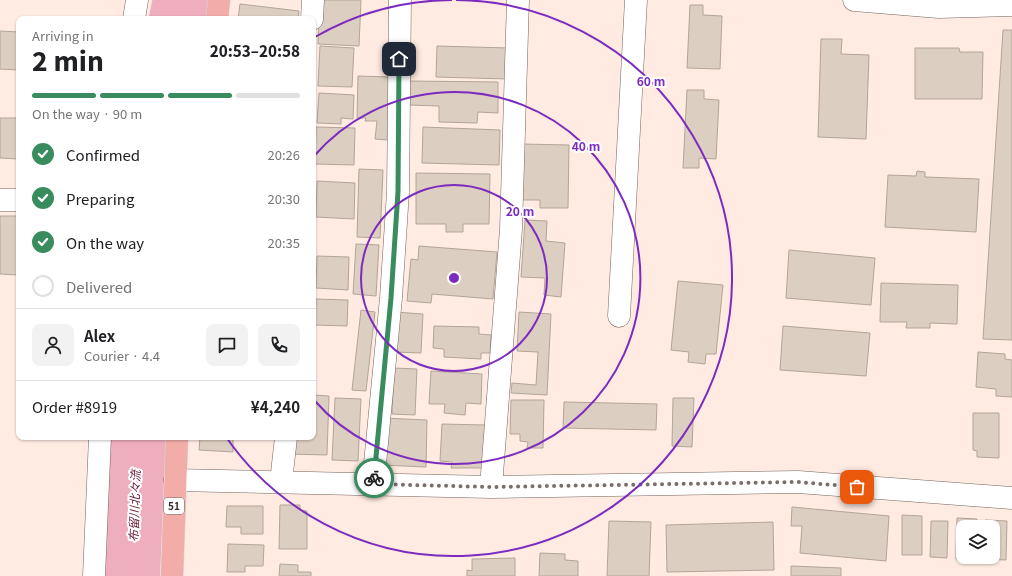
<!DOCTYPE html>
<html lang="en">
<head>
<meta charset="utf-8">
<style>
  body { margin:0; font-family:Georgia,"Noto Sans JP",serif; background:#f2f2f2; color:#202124; height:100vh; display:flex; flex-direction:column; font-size:15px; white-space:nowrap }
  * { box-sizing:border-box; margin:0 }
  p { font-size:13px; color:#757577 }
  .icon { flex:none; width:22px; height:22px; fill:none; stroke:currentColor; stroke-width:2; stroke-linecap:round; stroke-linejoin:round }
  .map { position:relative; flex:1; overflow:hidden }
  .panel { position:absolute; left:16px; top:16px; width:300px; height:424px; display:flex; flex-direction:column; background:#fff; border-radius:8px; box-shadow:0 1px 3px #0004 }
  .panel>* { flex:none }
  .fabs { position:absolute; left:956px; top:520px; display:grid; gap:8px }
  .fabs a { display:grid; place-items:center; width:44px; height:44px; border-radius:8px; background:#fff; box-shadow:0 1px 3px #0004; font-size:20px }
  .pin { position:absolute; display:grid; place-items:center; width:34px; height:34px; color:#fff; margin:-17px; border-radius:8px; box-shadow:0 2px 6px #0006 }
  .courier { position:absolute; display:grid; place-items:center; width:40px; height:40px; margin:-20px; border:3px solid #398c5e; border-radius:50%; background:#fff; color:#222; box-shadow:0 1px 5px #0007 }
  .headline em { font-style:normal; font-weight:800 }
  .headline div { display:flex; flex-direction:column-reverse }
  .headline { display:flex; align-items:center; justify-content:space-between; height:68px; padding:0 16px }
  h1 { font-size:26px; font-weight:800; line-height:30px }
  .bar { display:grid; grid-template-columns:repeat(4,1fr); gap:6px 4px; align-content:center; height:48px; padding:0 16px }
  .bar i { height:5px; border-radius:3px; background:#e0e0e0 }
  .bar .active { background:#398c5e }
  .bar p { grid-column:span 4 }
  .line { display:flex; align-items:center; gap:10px; padding:0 16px; border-top:1px solid #e0e0e0 }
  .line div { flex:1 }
  .round { display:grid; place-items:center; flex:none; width:42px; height:42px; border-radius:8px; background:#f2f2f2 }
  ol { padding:0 16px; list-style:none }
  li { display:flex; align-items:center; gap:12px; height:44px }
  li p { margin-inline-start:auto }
  li .icon { padding:4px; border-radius:50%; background:#398c5e; color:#fff; stroke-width:4 }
  li:last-child { color:#757577 }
  li i { width:22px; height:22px; border:2px solid #e0e0e0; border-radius:50% }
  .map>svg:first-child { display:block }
</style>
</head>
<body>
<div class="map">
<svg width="1012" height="576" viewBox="0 0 1012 576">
  <rect width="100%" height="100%" fill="#ffebe2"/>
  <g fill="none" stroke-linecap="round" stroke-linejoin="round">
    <path stroke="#efaebe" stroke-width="56" d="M177,19l4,-19
      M132,576l6,-139"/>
  </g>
  <path fill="#dccec0" stroke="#b2a597" d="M320,0h41l-2,46 -41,-2z
    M240,4l59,7 -1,8h-60z
    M690,5h13v10l19,1 -2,53 -33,-1z
    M1003,30h9v310l-29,-1z
    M0,31l19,1v38l-19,-1z
    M821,39h21l-1,15 28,1 -3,84 -48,-2z
    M320,46l34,2 -2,39 -34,-1z
    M437,46l72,2 -1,31 -72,-2z
    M915,48h44l1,4h23l-1,47h-67z
    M358,76l32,1 -3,63 -12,-1 2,-18h-12l1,-3h-9z
    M409,81l89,1v31l-20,-1 -1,11 -38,-1v-16l-30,-1z
    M687,90h17v9l15,1 -3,59 -17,-1v10h-16z
    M319,93l35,2 -1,24 -12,-1v6l-24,-1z
    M0,118h19v41l-19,-1z
    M316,127l39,1 -1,37 -39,-1z
    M423,127l77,3 -1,35 -77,-2z
    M522,144l47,1 -1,63h-28v-8h-19z
    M359,169l24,1 -3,68 -23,-1z
    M917,171l8,1v5l54,2 -3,53 -91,-5 3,-52 28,1z
    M416,173l74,1 -1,50h-26v8h-17v-8h-30z
    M317,181l38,2 -1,36 -38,-2z
    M0,216h19v59l-19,-1z
    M525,220l22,1 -1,20 19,2 -4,54 -17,-2 1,-17 -24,-1z
    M356,244l23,1 -3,51 -23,-2z
    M419,246l78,6 -4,47 -61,-5 -1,9 -24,-2 4,-42 7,1z
    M789,250l86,8 -4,47 -85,-7z
    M317,256l32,1 -1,33 -32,-2z
    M678,281l45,4 -7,69h-10l-1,10 -17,-2 1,-10 -18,-2z
    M881,283l77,2 -1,39 -27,-1v5h-24l1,-6h-27z
    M316,299l32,1 -1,26 -32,-1z
    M361,310l14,2 -9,79 -14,-1z
    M395,312l28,2 -2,39 -27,-1z
    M519,312l32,2 -4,81 -36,-2 1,-10 24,2 2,-33 -21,-1z
    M434,326l45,1v7l12,1 -1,18h-9v6l-37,-2v-8l-11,-1z
    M783,326l87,7 -4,43 -86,-6z
    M978,352l27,2v5l7,1v37l-16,-1v-7l-20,-2z
    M394,368l23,1 -2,46 -23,-1z
    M431,371l51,3 -1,30 -15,-1 -1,12 -21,-2 1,-9h-16z
    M313,395l16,1 -2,59 -40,-1 1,-17h25z
    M335,398l26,1 -3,62 -26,-1z
    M673,398h21l-2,49 -20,-1z
    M511,400h33l-1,48h-16l1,-6 -8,-1v-7h-10z
    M564,402l93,2 -1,26 -93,-2z
    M973,413h26v45l-22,-1v-6l-4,-1z
    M383,418l44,2 -1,47 -45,-2z
    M442,424l43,1 -1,43h-33l1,-6 -12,-1z
    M200,437h33v15l-34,-2z
    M280,505h20v5l7,1v38h-28z
    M227,506h36v28h-22v-7h-15z
    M792,507l97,9 -3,45 -86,-8 2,-27h-11z
    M902,515l20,1v39h-20z
    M957,518l20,1v8h-14v30h13v2h-20z
    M985,520l22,1 -1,39 -23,-1v-2h10v-30h-9z
    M609,521l42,1 -2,54h-42z
    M931,521h17l-1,37 -17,-1z
    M773,522l1,48 -107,2 -1,-47z
    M228,544l36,1 -1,21h-18v6h-18z
    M540,553l25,1v6l13,1v15h-39z
    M515,558v18h-48v-6l5,1v-12z
    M280,564l18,1v7h13v4h-32z
    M791,566l50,2v8h-50z"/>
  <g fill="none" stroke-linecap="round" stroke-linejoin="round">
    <defs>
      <path id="street" d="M854,0l85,7 73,-2
        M134,19l3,-19
        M312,19l1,-19
        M0,200h19
        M619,316l17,-316
        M175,480l316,7 307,-5 214,16
        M281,482l5,-45
        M373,484l18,-186 7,-106 2,-192
        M491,487l20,-258 7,-229
        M94,576l6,-139"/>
      <path id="primary" d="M217,19l2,-19
        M172,576l5,-139"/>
    </defs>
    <use href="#street" stroke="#74645c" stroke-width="23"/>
    <use href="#primary" stroke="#d6d5d4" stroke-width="23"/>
    <use href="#street" stroke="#fff" stroke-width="22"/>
    <use href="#primary" stroke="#f2ada9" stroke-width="22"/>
  </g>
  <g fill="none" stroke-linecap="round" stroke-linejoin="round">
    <path stroke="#7a6e69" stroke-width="4" stroke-dasharray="0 7.2" d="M374,478l-1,6 118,3 307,-5 59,5"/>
    <path stroke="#398c5e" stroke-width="5" d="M374,478l17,-180 7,-106 1,-133"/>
  </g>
  <g fill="none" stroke="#7b2cbf" stroke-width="2">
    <circle cx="454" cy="278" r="93"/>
    <path d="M314 156A186 186 0 1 1 314 400"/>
    <path d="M315 37A278 278 0 0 1 452 0M456 0A278 278 0 1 1 226 437"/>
  </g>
  <g text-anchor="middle" stroke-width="4" stroke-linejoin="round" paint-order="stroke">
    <rect fill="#fff" stroke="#706b68" stroke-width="1" x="164" y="498" width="20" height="16" rx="3"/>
    <g font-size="10" font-weight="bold" fill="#322b28">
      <text x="174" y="510">51</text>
    </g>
    <g font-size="12" font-style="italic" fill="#6c223c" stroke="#fff">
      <text transform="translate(135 506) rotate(-88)" y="4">布留川北々流</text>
    </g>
  </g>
  <circle cx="454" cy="278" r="6" fill="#7b2cbf" stroke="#fff" stroke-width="2"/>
  <g font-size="12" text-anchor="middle" font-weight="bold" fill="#7b2cbf" stroke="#fff" stroke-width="4" stroke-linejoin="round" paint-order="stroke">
    <text x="651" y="86">60 m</text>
    <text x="586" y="151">40 m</text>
    <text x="520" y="216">20 m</text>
  </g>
</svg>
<div class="fabs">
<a><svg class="icon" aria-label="layers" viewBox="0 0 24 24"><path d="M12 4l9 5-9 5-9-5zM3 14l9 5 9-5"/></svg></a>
</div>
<div class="pin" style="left:857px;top:487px;background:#ea580c"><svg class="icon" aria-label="bag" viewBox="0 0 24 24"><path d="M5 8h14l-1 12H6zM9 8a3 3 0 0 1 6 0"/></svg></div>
<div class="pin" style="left:399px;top:59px;background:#1f2937"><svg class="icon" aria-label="home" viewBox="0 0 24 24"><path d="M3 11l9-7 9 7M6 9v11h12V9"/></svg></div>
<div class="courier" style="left:374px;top:478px"><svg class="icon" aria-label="bike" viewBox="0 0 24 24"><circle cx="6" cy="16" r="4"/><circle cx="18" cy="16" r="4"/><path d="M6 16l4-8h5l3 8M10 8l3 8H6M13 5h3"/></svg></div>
<section class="panel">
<div class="headline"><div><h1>2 min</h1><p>Arriving in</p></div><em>20:53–20:58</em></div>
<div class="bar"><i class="active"></i><i class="active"></i><i class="active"></i><i></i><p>On the way · 90 m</p></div>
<ol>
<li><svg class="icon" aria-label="check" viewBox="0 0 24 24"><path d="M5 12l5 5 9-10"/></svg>Confirmed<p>20:26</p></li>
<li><svg class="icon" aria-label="check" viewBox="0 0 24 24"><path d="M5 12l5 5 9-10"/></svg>Preparing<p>20:30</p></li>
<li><svg class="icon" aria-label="check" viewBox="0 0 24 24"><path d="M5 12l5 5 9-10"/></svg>On the way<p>20:35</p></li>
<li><i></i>Delivered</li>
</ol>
<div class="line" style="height:72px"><a class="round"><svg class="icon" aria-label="person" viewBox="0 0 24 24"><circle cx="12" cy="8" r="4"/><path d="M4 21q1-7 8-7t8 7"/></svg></a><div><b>Alex</b><p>Courier · 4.4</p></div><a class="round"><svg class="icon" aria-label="chat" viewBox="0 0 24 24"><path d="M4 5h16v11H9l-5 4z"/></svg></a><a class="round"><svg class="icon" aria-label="phone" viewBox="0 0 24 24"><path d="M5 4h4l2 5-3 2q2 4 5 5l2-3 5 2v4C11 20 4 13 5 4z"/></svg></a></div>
<div class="line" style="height:52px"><div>Order #8919</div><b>¥4,240</b></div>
</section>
</div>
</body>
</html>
